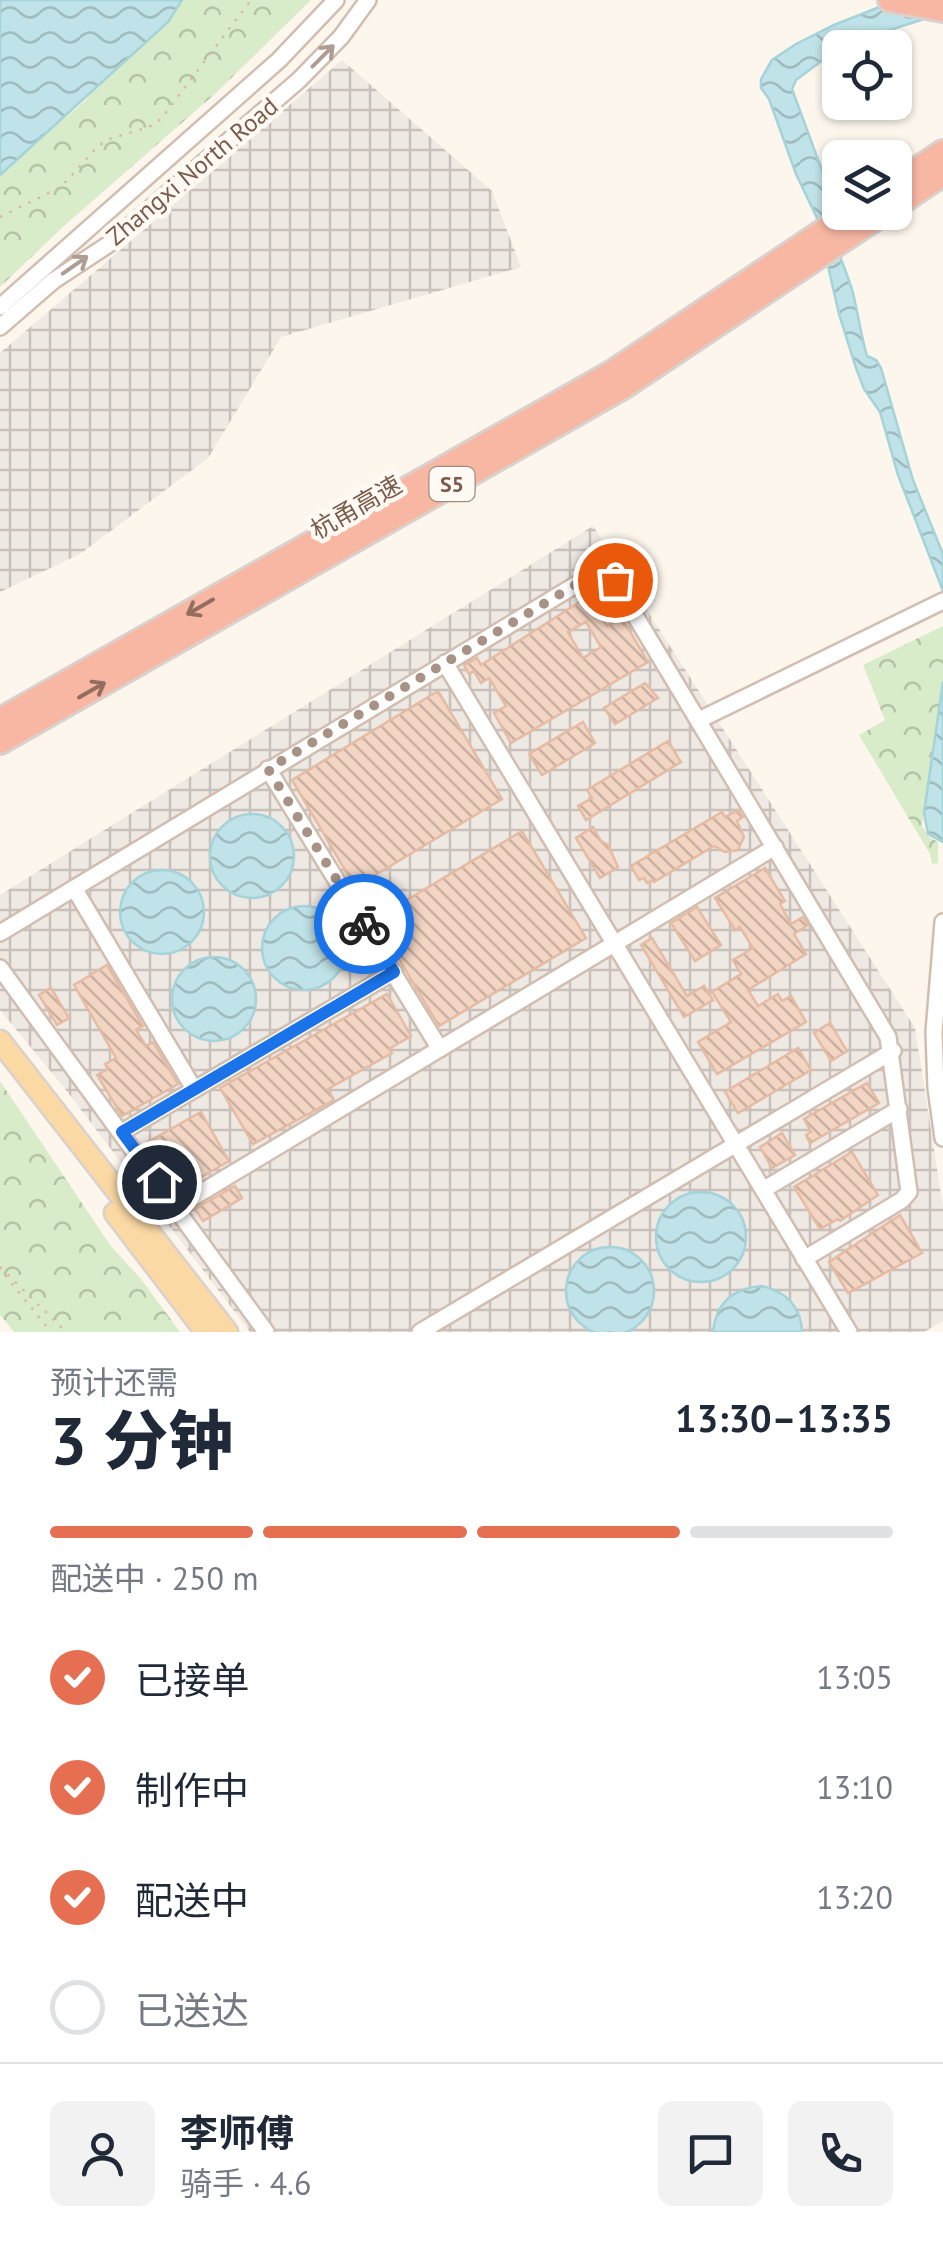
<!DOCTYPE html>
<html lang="zh">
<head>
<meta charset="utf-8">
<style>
  body { margin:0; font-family:"PT Sans","Noto Sans SC",sans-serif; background:#f2f2f3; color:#1f2937; height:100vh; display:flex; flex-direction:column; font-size:38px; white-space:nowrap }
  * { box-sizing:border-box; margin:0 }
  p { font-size:32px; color:#747a83 }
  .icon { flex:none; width:55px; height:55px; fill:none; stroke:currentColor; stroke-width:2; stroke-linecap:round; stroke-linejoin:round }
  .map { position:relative; height:1332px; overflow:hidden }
  .sheet { display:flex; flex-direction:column; background:#fff; flex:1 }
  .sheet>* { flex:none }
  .fabs { position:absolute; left:822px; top:30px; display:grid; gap:20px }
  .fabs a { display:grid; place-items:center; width:90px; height:90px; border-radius:15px; background:#fff; box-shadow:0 2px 8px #0004; font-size:50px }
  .pin { position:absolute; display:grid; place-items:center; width:85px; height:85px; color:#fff; margin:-42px; border:5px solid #fff; border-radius:50%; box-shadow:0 2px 10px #0007 }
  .courier { position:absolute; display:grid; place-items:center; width:100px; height:100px; margin:-50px; border:8px solid #1a73e8; border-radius:50%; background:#fff; color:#222; box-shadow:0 2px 12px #0007 }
  .headline em { font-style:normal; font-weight:800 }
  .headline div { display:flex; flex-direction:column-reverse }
  .headline { display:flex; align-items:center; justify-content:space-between; height:170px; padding:0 50px }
  h1 { font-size:65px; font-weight:800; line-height:75px }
  .bar { display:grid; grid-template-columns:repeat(4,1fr); gap:15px 10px; align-content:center; height:120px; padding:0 50px }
  .bar i { height:12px; border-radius:8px; background:#e0e1e3 }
  .bar .current { background:#e76f51 }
  .bar p { grid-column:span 4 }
  .line { display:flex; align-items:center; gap:25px; padding:0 50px; border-top:2px solid #e0e1e3 }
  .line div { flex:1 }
  .round { display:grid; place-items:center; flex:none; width:105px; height:105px; border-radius:15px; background:#f2f2f3 }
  ol { padding:0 50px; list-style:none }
  li { display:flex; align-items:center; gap:30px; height:110px }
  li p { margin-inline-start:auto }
  li .icon { padding:10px; border-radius:50%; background:#e76f51; color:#fff; stroke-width:4 }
  li:last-child { color:#747a83 }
  li i { width:55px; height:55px; border:5px solid #e0e1e3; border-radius:50% }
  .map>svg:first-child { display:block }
</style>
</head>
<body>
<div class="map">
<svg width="943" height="1332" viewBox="0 0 943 1332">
  <defs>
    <pattern id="industrial-grid" width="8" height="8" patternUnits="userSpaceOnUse" patternTransform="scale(2.5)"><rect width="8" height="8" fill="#efe9e4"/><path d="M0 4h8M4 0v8" fill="none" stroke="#c7c0bb"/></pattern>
    <pattern id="park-crowns" width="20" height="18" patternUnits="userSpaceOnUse" patternTransform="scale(2.5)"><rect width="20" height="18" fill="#d8ecc9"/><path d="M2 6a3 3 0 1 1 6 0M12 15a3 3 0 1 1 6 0" fill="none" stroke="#b4c2a5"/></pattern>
    <pattern id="water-waves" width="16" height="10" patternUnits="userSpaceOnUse" patternTransform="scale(2.5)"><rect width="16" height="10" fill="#bfe3e8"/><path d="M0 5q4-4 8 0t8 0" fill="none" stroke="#a0bbbe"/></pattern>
    <pattern id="building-back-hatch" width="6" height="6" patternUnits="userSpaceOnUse" patternTransform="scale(2.5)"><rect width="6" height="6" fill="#f3d5c3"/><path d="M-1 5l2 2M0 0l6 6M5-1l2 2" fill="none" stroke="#cab0a1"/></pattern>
  </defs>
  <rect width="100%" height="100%" fill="#fdf6ec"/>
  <path fill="url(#industrial-grid)" d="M342,60l150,131 29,76 -240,70 -73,121 -128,96 -80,38v-239z
    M593,526l322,502 28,179v114l-19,11h-674l-184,-242 -66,-80v-115z"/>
  <path fill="url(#park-crowns)" d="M170,0h141l-95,93 -151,132 -65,62v-115l84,-70z
    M943,626v57l-21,143 7,11 9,5v21l-6,1 -2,-10 -71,-119 26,-15 -22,-55z
    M0,1081l110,164 31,34 39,53h-166l-14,-17z"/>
  <path fill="url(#water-waves)" stroke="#a5d3da" stroke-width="2.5" d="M0,0h182l-14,22 -168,153z
    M897,0l35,13 -11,7 -78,25 -47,35 -4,9 38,103c-8,34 14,68 23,101 5,21 8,42 14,63l9,4 5,8 32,112 30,74v37l-45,-116 -18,-63 -16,-23 -8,-21 -17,-54 -22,-96 -21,-44 -27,-75 -8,-11v-9l11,-19 24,-16 38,-19z
    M943,682v160l-15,-8 -4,-21z
    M210 856a42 42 0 1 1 84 0a42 42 0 1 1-84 0Z
    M120 912a42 42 0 1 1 84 0a42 42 0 1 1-84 0Z
    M262 948a42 42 0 1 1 84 0a42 42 0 1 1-84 0Z
    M172 999a42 42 0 1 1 84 0a42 42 0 1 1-84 0Z
    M656 1237a45 45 0 1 1 90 0a45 45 0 1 1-90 0Z
    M566 1291a44 44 0 1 1 88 0a44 44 0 1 1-88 0Z
    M762,1286c24,6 39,20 40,46h-89c3,-29 20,-44 49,-46z"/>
  <path fill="url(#building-back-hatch)" stroke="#e6bba3" stroke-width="2.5" fill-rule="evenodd" d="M589,596l18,30 15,-8 26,44 -137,81 -17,-30 12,-7 -17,-28 -8,5 -7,-12 -5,3 -5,-9 13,-7 4,7zM586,622l15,25 -18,11 -15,-26z
    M645,683l13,15 -43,26 -11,-16z
    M438,691l64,108 -147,88 -63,-107z
    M583,722l12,21 -53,32 -13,-21z
    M668,741l13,21 -95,58 -8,-14 14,-8 -5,-8z
    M738,810l5,7 -6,4 7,16 -6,13 -13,2 -11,-6 -60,36 -1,-2 -6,3 -3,-5 -5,2 -8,-14 91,-54 3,5z
    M593,827l8,14 7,4 10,22 -18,11 -24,-40z
    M522,831l64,107 -147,88 -64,-107z
    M765,868l20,33 -5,3 11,20 12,-7 5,8 -14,9 12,20 -58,36 10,16 20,-12 4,7 9,-5 15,26 -89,52 -19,-32 33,-20 -19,-30 29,-18 -8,-14 20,-12 -13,-21 -5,3 -20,-32z
    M697,907l24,38 -26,16 -24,-38z
    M652,938l35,58 17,-10 9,14 -29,17 -43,-72z
    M107,965l36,61 -7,4 10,16 7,-4 25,42 -56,32 -25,-41 11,-6 -3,-5 11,-6 -42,-73z
    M51,988l18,30 -12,7 -18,-30z
    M387,994l24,42 -22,13 3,4 -64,36 6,11 -81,44 -33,-56z
    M830,1023l17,28 -16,10 -17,-28z
    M798,1048l13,22 -73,43 -13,-21z
    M867,1083l12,20 -69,40 -4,-8 5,-3 -7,-13z
    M201,1112l28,49 -52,30 -29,-49z
    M782,1133l13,22 -23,13 -12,-21z
    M852,1152l26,43 -38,26 -2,-2 -18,10 -26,-42z
    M235,1186l7,12 -39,23 -8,-12z
    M900,1215l22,38 -74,40 -19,-31z"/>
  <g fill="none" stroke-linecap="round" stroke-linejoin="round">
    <defs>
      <path id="minor" d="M0,307l279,-247 57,-60
        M0,327l53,-46 56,-37 190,-164 42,-43 27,-37
        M445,663l404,669
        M699,720l244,-119
        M268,769l172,280
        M74,888l120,201
        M943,922l-9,110 2,56 7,50
        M0,933l592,-358 10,-4 7,1 279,465 21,155 -7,8 -98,59
        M0,968l266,364
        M122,1132l272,-160
        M763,1190l136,-81
        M177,1207l598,-360
        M420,1332l473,-281"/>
      <path id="major" d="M0,1041l227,291
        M115,1213l91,119"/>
      <path id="highway" d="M890,0l53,10
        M895,184l48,-32
        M895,206l48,-32
        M0,720l613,-348 239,-160
        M0,742l623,-355 262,-175"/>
    </defs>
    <use href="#minor" stroke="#d1beb0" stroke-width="20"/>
    <use href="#major" stroke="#dad1cd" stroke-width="25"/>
    <use href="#highway" stroke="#dad1cd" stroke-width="28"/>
    <path stroke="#d9b8a5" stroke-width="2.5" stroke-dasharray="2.5 8" stroke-linecap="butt" d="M0,217l61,-30 36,-40 12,-8 40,-12 12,-8 90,-119
      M0,1267l66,65
      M5,1275l46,57"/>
    <use href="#minor" stroke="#fff" stroke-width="15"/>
    <use href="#major" stroke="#fbd9a5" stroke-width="20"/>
    <use href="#highway" stroke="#f7b7a3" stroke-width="22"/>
  </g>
  <defs><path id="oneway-shaft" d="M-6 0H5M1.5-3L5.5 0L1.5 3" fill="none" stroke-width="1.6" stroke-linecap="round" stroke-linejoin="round" transform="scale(2.5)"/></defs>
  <g stroke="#af9d94">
    <use href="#oneway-shaft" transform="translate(323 56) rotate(-45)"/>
    <use href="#oneway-shaft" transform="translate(75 265) rotate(-35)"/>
  </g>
  <g stroke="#936e5e">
    <use href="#oneway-shaft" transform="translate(200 607) rotate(150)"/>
    <use href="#oneway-shaft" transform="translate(92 690) rotate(-30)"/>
  </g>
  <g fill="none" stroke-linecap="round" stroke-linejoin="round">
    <path stroke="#a89285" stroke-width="10" stroke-dasharray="0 18" d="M364,924l-96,-155 324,-194 17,-3 6,8"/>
    <path stroke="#1a73e8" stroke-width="12" d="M159,1182l-37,-50 272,-160 -30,-48"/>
  </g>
  <g text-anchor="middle" stroke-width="9" stroke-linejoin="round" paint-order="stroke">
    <rect fill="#fffaf3" stroke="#a28b7f" stroke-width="2.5" x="429.5" y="467" width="45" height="34" rx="8"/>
    <g font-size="22" font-weight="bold" fill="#7a5c4d">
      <text x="452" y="492">S5</text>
    </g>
    <g font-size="25" fill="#7a5c4d" stroke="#fffaf3">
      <text transform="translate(192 171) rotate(-40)" y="9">Zhangxi North Road</text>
      <text transform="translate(356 507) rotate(-30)" y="9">杭甬高速</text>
    </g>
  </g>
</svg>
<div class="fabs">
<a><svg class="icon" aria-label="locate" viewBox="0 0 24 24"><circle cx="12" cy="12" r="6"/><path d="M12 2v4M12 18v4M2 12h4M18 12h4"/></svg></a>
<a><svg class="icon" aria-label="layers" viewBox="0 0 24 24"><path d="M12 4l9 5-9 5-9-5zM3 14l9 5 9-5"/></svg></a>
</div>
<div class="pin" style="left:615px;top:580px;background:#ea580c"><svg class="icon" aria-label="bag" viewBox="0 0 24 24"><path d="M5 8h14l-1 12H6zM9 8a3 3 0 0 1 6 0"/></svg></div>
<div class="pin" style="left:159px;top:1182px;background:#1f2937"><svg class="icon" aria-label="home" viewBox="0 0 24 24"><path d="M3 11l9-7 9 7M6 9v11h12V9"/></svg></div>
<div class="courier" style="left:364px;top:924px"><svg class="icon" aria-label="bike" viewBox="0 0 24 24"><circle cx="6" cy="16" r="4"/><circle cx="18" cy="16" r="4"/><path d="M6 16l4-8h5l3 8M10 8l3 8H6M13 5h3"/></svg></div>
</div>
<section class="sheet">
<div class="headline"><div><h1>3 分钟</h1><p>预计还需</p></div><em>13:30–13:35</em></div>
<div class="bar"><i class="current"></i><i class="current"></i><i class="current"></i><i></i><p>配送中 · 250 m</p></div>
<ol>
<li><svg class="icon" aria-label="check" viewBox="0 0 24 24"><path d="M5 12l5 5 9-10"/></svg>已接单<p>13:05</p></li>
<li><svg class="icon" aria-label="check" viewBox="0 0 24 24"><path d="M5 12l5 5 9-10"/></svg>制作中<p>13:10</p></li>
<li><svg class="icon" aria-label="check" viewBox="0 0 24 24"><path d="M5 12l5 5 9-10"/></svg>配送中<p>13:20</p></li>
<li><i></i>已送达</li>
</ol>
<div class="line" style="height:180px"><a class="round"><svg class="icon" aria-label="person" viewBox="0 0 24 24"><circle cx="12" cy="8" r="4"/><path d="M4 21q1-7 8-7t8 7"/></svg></a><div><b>李师傅</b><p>骑手 · 4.6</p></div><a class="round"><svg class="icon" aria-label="chat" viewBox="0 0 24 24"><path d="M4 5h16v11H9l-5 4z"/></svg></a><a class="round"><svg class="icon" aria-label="phone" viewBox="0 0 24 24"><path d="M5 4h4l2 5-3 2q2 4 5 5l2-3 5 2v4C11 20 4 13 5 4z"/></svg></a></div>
</section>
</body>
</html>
